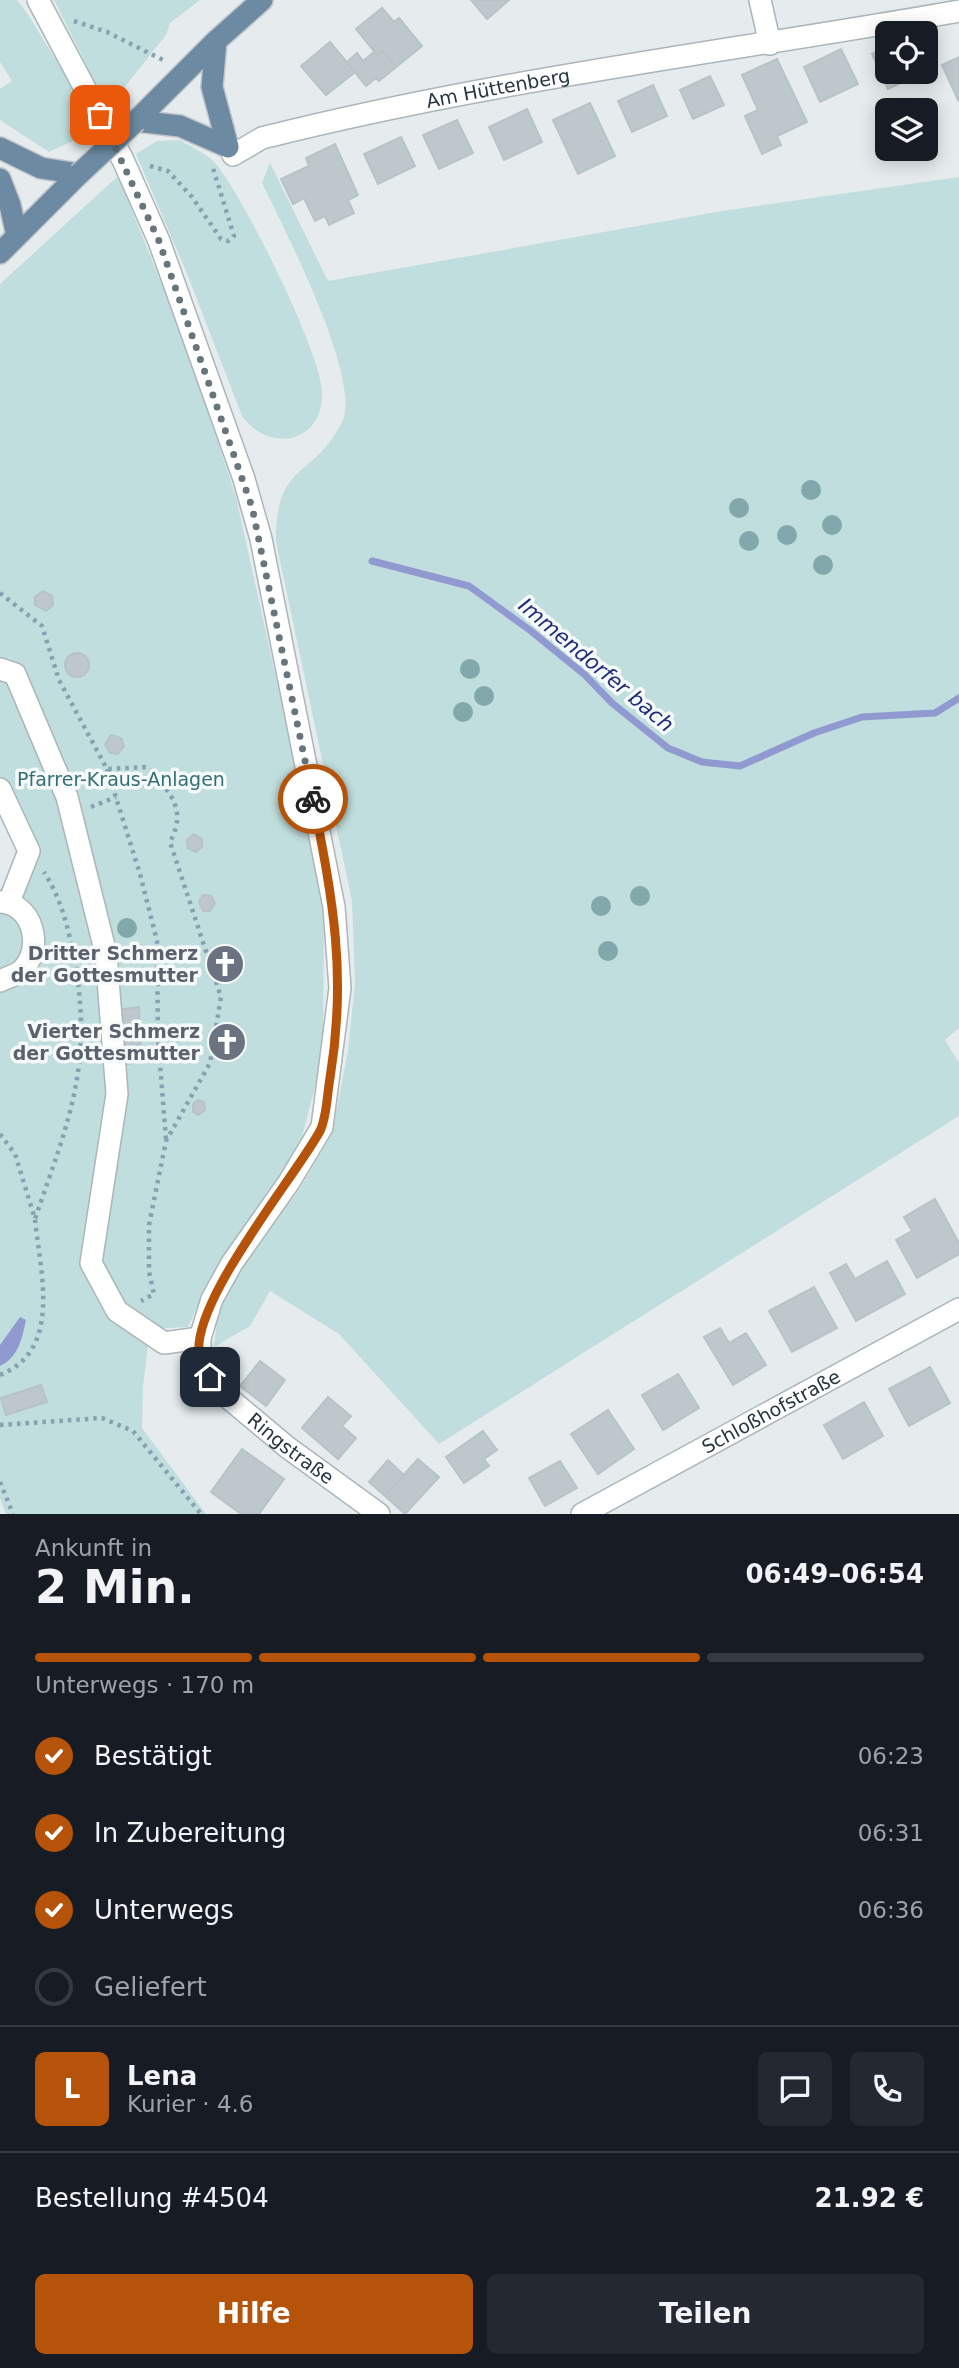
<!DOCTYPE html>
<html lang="de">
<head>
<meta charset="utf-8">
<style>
  body { margin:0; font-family:"DejaVu Sans",sans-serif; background:#242831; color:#f1f3f6; height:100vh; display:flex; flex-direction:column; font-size:26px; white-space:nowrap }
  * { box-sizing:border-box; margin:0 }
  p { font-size:23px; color:#9ea1a6 }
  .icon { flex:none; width:38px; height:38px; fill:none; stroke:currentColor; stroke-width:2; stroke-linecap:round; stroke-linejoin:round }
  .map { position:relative; height:1514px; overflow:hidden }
  .side { display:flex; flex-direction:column; background:#171b24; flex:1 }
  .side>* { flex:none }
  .fabs { position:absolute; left:875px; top:21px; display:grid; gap:14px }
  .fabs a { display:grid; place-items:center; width:63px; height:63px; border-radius:10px; background:#171b24; box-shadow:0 4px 18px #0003; font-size:35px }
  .pin { position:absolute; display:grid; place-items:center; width:60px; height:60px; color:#fff; margin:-30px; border-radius:14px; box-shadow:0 4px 10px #0006 }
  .courier { position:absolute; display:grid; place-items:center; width:70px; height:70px; margin:-35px; border:5px solid #b45309; border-radius:50%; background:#fff; color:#222; box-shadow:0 2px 9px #0007 }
  .summary em { font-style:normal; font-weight:700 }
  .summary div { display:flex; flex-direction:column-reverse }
  .summary { display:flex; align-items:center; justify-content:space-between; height:119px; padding:0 35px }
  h1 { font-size:46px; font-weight:700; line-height:52px }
  .bar { display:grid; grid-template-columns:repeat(4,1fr); gap:10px 7px; align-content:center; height:84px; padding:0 35px }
  .bar i { height:9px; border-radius:5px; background:#363941 }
  .bar .current { background:#b45309 }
  .bar p { grid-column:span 4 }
  .line { display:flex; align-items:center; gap:18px; padding:0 35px; border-top:2px solid #363941 }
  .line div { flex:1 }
  .round { display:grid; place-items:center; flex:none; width:74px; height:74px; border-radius:10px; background:#242831 }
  ol { padding:0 35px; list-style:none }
  li { display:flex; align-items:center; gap:21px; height:77px }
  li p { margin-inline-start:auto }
  li .icon { padding:7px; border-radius:50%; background:#b45309; color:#fff; stroke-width:4 }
  li:last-child { color:#9ea1a6 }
  li i { width:38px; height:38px; border:4px solid #363941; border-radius:50% }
  .cta { display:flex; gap:14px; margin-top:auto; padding:14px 35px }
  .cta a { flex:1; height:80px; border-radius:10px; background:#b45309; color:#fff; font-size:28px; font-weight:700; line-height:80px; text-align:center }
  .cta a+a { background:#242831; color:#f1f3f6 }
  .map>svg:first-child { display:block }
</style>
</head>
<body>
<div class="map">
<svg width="959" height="1514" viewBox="0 0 959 1514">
  <rect width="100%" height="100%" fill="#e6ecee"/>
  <path fill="#c0dedd" d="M0,0h17l10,13 67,109 -21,19 -24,11 -49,-32v-31l12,-8 -12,-19z
    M54,0h146l-30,23 -4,12 -58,73z
    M180,140c11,7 28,14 36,24 27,32 105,188 106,228 2,50 -52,63 -80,24l-54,-140 -52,-122 21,-13z
    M270,163l58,118 394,-70 237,-34v851l-14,12 14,23v53l-520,328 -100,-110 -69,-43 -20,35 -36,21 4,-35 22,-44 59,-78 33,-56 16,-83 7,-68 -3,-82 -76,-359c-1,-81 37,-62 66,-120 21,-41 -59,-196 -80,-239z
    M118,176l68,168 50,153 83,375 5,48 -1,137 -22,83 -22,42 -68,95 -23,50 -38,2 -7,57 -1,42 64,86h-200l-6,-15v-610l14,-8 6,-28 -20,-40v-529z"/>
  <path fill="#919ad0" d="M20,1317l6,3c-4,18 -7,37 -26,46v-21z"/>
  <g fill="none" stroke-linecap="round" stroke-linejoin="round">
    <path stroke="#919ad0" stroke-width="7" d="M372,561l97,25 62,45 54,44 27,28 56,45 34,14 38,4 74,-33 48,-16 73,-4 24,-15"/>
  </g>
  <path fill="#bec8cc" stroke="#b8c3c8" stroke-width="2" d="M471,0h38l-22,19z
    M382,8l12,14 5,-4 23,28 -26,21 -13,-16 -6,4 -21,-26z
    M330,42l25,30 -29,23 -25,-29z
    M887,47v25l33,2 -32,15 -16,-35z
    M841,49l17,35 -38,18 -16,-35z
    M383,51l13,16 -17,14 -3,-3 -10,8 -19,-24 10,-9 6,8 11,-9 3,3z
    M959,57v45l-17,-37z
    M777,59l30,63 -30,14 4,9 -19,9 -17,-38 13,-6 -16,-35z
    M710,76l14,29 -31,14 -13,-29z
    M653,85l14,31 -35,16 -14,-31z
    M590,103l25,53 -37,18 -25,-54z
    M527,109l15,33 -38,18 -15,-33z
    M457,120l16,33 -34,16 -16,-34z
    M401,137l14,29 -37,18 -14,-30z
    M335,144l23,51 -10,5 6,13 -25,12 -4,-9 -10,5 -11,-23 -11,6 -12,-25 28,-13 -3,-8z
    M43,591l9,5 1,9 -7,6 -11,-6v-8z
    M65 665a12 12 0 1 1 24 0a12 12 0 1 1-24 0Z
    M111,735l10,3 3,8 -6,8 -8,-1 -5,-8z
    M194,834l8,5v8l-6,5 -8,-4 -1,-8z
    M203,895l8,1 4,7 -5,8h-7l-4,-9z
    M222,957l9,1 2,9 -7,6 -7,-3 -2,-9z
    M139,1007l2,54 -22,5 -3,-56z
    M227,1034l6,3 1,7 -7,7 -6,-3v-7z
    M198,1100l6,2 1,8 -7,5 -5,-3v-8z
    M935,1199l24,44v11l-42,24 -21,-38 16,-9 -8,-14z
    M887,1261l18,33 -49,27 -26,-48 16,-9 9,15z
    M814,1287l23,41 -45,24 -23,-41z
    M720,1328l9,15 17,-10 20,32 -33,20 -29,-48z
    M260,1361l25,19 -19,26 -26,-20z
    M930,1367l20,36 -41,23 -20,-37z
    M678,1374l21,34 -36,22 -21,-35z
    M41,1385l6,17 -41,13 -5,-17z
    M328,1397l23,19 -9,10 14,12 -18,21 -36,-31z
    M864,1402l19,34 -40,23 -19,-34z
    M608,1410l26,39 -36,25 -27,-40z
    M483,1431l14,19 -13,9 5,7 -25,17 -18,-26z
    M242,1449l42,30 -25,35h-18l-30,-22z
    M418,1459l21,18 -34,37 -20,-18z
    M388,1460l16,15 -19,21 -16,-14z
    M560,1461l17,27 -32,18 -16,-28z"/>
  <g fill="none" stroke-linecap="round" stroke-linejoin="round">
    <defs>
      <g id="minor">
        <path id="s1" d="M38,0l85,160 36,81 85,238 17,60 73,368 6,81 -18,139 -33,55 -57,81 -20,36 -12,39v24l20,29 67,56 92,67"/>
        <path d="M760,0l10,44"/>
        <path id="s2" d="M233,155l29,-17c229,-58 464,-86 697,-127"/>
        <path d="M0,669l15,5 52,123 39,157 11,140 -26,169 26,48 47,32 36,-5"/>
        <path d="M0,789l29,62 -20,51"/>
        <path d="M0,902c33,1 45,47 21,69 -5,4 -15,7 -21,10"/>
        <path id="s3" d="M582,1514l377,-205"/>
      </g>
      <path id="major" d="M216,41l-4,46 16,60
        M136,121l80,-80 46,-41
        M136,121l44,5 48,21
        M0,148l41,20 38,6
        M0,179l10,26 7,31
        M0,253l79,-79"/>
    </defs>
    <use href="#minor" stroke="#acb5ba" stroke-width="24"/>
    <use href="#major" stroke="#c2c6ca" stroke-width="24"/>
    <path stroke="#88a1b0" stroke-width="4.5" stroke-dasharray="3.5 5" stroke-linecap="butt" d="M74,21l33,11 58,29
      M150,166l18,5 24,26 29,42 7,2 6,-5 -22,-71
      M0,593l42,33 17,54 48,89 41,-2c21,25 40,41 22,75l51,155 -11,66 -44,78 -17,84v47l5,22 -13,7
      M107,769l33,105 17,67 1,98 8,100
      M91,807l25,-10
      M0,1134l15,20 20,65c33,-97 58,-151 40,-256 -6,-32 -13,-63 -31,-91
      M0,1375c63,-25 40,-103 35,-156
      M0,1425l102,-7 31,13 68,83
      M0,1482l13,32"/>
    <use href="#minor" stroke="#fff" stroke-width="21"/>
    <use href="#major" stroke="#6c8aa2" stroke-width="21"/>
    <defs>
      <path id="major-bridge" d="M79,174l57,-53"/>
    </defs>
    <use href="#major-bridge" stroke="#c2c6ca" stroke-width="24" stroke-linecap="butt"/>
    <use href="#major-bridge" stroke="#6c8aa2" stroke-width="21"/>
  </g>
  <g fill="#82a8ac">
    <circle cx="811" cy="490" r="10"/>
    <circle cx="739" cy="508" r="10"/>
    <circle cx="832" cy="525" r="10"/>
    <circle cx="787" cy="535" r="10"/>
    <circle cx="749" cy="541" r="10"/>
    <circle cx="823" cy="565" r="10"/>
    <circle cx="470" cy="669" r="10"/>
    <circle cx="484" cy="696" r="10"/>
    <circle cx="463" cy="712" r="10"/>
    <circle cx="640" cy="896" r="10"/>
    <circle cx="601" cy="906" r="10"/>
    <circle cx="127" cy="928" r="10"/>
    <circle cx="608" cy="951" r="10"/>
  </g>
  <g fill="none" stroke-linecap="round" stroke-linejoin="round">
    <path stroke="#69757d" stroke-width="7" stroke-dasharray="0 12.6" d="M100,115l59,126 93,266 61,292"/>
    <path stroke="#b45309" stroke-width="9" d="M210,1377c-3,-4 -7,-9 -9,-14 -20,-50 93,-184 119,-232 7,-14 7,-37 10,-53 17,-103 3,-178 -17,-279"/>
  </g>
  <defs>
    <symbol id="church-disc" viewBox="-11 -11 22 22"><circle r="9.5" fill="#6b7280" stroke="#f7fafa"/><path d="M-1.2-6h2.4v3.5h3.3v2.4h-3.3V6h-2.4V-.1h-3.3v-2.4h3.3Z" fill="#fff"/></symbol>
  </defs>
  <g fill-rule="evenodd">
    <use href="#church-disc" x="203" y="942" width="44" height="44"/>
    <use href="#church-disc" x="205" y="1020" width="44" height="44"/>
  </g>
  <g text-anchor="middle" stroke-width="7" stroke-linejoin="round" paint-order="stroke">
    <g font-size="19" fill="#253540" stroke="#f7fafa">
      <text dy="7" stroke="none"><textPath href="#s2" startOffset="275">Am Hüttenberg</textPath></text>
      <text dy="7" stroke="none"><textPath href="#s3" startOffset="215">Schloßhofstraße</textPath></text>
      <text dy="7" stroke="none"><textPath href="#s1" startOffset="1577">Ringstraße</textPath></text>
    </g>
    <g font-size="19" fill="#317076" stroke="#f7fafa">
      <text x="121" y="786">Pfarrer-Kraus-Anlagen</text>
    </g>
    <g font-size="19" font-weight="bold" fill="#5b616d" stroke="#f7fafa" text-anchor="end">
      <text x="198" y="960">Dritter Schmerz<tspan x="198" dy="22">der Gottesmutter</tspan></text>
      <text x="200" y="1038">Vierter Schmerz<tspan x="200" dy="22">der Gottesmutter</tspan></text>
    </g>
    <g font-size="21" font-style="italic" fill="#212d7a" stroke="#f7fafa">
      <text transform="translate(596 665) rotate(40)" y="7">Immendorfer bach</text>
    </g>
  </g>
</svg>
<div class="fabs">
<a><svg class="icon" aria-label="locate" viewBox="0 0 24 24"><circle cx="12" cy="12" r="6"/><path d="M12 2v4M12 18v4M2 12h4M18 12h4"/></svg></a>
<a><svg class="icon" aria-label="layers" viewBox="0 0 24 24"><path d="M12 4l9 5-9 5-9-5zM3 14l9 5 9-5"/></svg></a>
</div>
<div class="pin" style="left:100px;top:115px;background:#ea580c"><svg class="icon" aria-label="bag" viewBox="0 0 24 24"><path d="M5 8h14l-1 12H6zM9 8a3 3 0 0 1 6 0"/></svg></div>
<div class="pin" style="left:210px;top:1377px;background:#1f2937"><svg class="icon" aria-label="home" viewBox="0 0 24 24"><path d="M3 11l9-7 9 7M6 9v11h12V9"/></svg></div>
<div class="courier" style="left:313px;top:799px"><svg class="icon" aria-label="bike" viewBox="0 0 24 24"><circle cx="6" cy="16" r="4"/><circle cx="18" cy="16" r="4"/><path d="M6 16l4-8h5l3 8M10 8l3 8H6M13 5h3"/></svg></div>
</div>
<section class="side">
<div class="summary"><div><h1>2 Min.</h1><p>Ankunft in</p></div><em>06:49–06:54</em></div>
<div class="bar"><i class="current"></i><i class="current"></i><i class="current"></i><i></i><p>Unterwegs · 170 m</p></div>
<ol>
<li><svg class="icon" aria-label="check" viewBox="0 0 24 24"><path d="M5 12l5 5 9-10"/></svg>Bestätigt<p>06:23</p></li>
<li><svg class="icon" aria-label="check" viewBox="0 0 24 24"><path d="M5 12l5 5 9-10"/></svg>In Zubereitung<p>06:31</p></li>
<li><svg class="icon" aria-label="check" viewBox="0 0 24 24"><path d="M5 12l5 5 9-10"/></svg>Unterwegs<p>06:36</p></li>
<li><i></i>Geliefert</li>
</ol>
<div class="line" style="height:126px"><b class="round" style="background:#b45309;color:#fff">L</b><div><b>Lena</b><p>Kurier · 4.6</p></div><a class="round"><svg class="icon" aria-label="chat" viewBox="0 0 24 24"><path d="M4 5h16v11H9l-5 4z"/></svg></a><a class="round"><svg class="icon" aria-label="phone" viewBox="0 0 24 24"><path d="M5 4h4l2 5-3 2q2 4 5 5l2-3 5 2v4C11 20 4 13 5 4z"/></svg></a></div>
<div class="line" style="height:91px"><div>Bestellung #4504</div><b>21.92 €</b></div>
<div class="cta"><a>Hilfe</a><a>Teilen</a></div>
</section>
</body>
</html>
